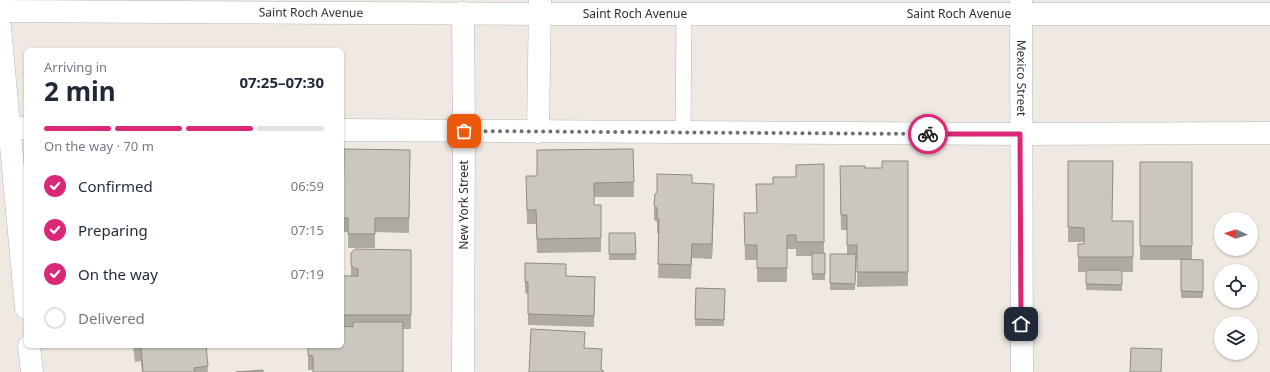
<!DOCTYPE html>
<html lang="en">
<head>
<meta charset="utf-8">
<style>
  body { margin:0; font-family:"Noto Sans",sans-serif; background:#f6f6f7; color:#1f2937; height:100vh; display:flex; flex-direction:column; font-size:15px; white-space:nowrap }
  * { box-sizing:border-box; margin:0 }
  p { font-size:13px; color:#747a83 }
  .icon { flex:none; width:22px; height:22px; fill:none; stroke:currentColor; stroke-width:2; stroke-linecap:round; stroke-linejoin:round }
  .map { position:relative; flex:1; overflow:hidden }
  .details { position:absolute; left:24px; top:48px; width:320px; height:300px; display:flex; flex-direction:column; background:#fff; border-radius:6px; box-shadow:0 1px 3px #0004 }
  .details>* { flex:none }
  .needle { width:26px; rotate:274deg }
  .fabs { position:absolute; left:1214px; top:212px; display:grid; gap:8px }
  .fabs a { display:grid; place-items:center; width:44px; height:44px; border-radius:50%; background:#fff; box-shadow:0 1px 3px #0004; font-size:20px }
  .pin { position:absolute; display:grid; place-items:center; width:34px; height:34px; color:#fff; margin:-17px; border-radius:8px; box-shadow:0 2px 6px #0006 }
  .courier { position:absolute; display:grid; place-items:center; width:40px; height:40px; margin:-20px; border:3px solid #db2777; border-radius:50%; background:#fff; color:#222; box-shadow:0 1px 5px #0007 }
  .headline em { font-style:normal; font-weight:700 }
  .headline div { display:flex; flex-direction:column-reverse }
  .headline { display:flex; align-items:center; justify-content:space-between; height:68px; padding:0 20px }
  h1 { font-size:26px; font-weight:700; line-height:30px }
  .bar { display:grid; grid-template-columns:repeat(4,1fr); gap:6px 4px; align-content:center; height:48px; padding:0 20px }
  .bar i { height:5px; border-radius:3px; background:#e0e1e3 }
  .bar .selected { background:#db2777 }
  .bar p { grid-column:span 4 }
  ol { padding:0 20px; list-style:none }
  li { display:flex; align-items:center; gap:12px; height:44px }
  li p { margin-inline-start:auto }
  li .icon { padding:4px; border-radius:50%; background:#db2777; color:#fff; stroke-width:4 }
  li:last-child { color:#747a83 }
  li i { width:22px; height:22px; border:2px solid #e0e1e3; border-radius:50% }
  .map>svg:first-child { display:block }
</style>
</head>
<body>
<div class="map">
<svg width="1270" height="372" viewBox="0 0 1270 372">
  <rect width="100%" height="100%" fill="#efe9e1"/>
  <g fill="none" stroke-linecap="round" stroke-linejoin="round">
    <defs>
      <path id="service" d="M683,132l1,-118"/>
      <g id="minor">
        <path id="s1" d="M1021,0l1,372"/>
        <path id="s2" d="M0,11l540,3h730"/>
        <path d="M463,13l1,118 -1,241"/>
        <path d="M0,129l26,-1"/>
        <path d="M342,130l678,4 250,-1"/>
        <path d="M538,132l2,-132"/>
      </g>
      <path id="secondary" d="M0,27l26,281
        M29,346l3,26"/>
    </defs>
    <use href="#service" stroke="#b4b7c1" stroke-width="16"/>
    <use href="#minor" stroke="#b4b7c1" stroke-width="23"/>
    <use href="#secondary" stroke="#b4b7c1" stroke-width="23"/>
    <use href="#service" stroke="#fff" stroke-width="15"/>
    <use href="#minor" stroke="#fff" stroke-width="22"/>
    <use href="#secondary" stroke="#fff" stroke-width="22"/>
  </g>
  <path fill="#afaba4" d="M344,149l66,1 -1,83 -34,-1v16h-27v-16h-5z
    M633,149l1,48h-40v8h7v47l-64,1 -1,-29h-9l-1,-48h11v-26z
    M908,161v125l-51,1v-27h-1l-1,30h-25v-36h17v-24h-6l-1,-64 25,2h17z
    M1068,161l44,60h21v51h-11v19l-36,-1v-18h-8v-15l6,-13v-2h-16z
    M1140,162h52v98h11v38h-22v-38h-41z
    M824,164v89h1v27h-13v-24h-16v-7h-9v33h-30v-22h-12l-1,-47h13l16,-29v-7h23z
    M692,183l22,15 -2,61 -20,-1 -1,21 -33,-1 1,-45h-2v-11l-3,-2v-15z
    M609,233h26l1,27h-27z
    M411,250v79h-8l-90,41h-5v-24h34v-70h9v-23z
    M525,263l41,13 29,1 -1,50 -66,-2v-31l-3,-1z
    M696,288l29,1 -1,37h-29z
    M133,346h73l2,26h-66l-1,-11 -6,1z"/>
  <path fill="#8e8b86" d="M714,184v14l-2,61v-15z"/>
  <path fill="#cbc7bf" stroke="#8e8b86" d="M344,149l66,1 -1,68h-34v16h-27v-16h-5z
    M633,149l1,33 -40,1v22h7v33l-64,1 -1,-29h-9l-1,-34h11v-26z
    M882,161h26v111h-51v-27h-10v-30h-6l-1,-49h25v2h17z
    M1068,161h45l-1,60h21v36h-55v-13h6v-16l-16,-1z
    M1140,162h52v84h-52z
    M824,164v78h-28v-7h-9v33h-30v-23h-12l-1,-32h13l-1,-29h17v-7h23v-12z
    M657,174l35,1v8l22,1 -2,60h-20l-1,21 -33,-1 1,-45 -2,-1v-10l-3,-3 1,-11 2,-2z
    M609,233h26l1,21h-27z
    M355,249l56,1v65h-69v-39h16v-7h-3l-4,-4v-12z
    M812,253h13v21h-13z
    M830,254h26l-1,30 -25,-1z
    M1181,259l22,1v32l-22,-1z
    M525,263l41,1v12l29,1 -1,39 -66,-2v-32h-3z
    M1086,270h36v15l-36,-1z
    M696,288l29,1 -1,31 -29,-1z
    M353,322h50v50h-90v-16l-5,-1v-9h34v-20l11,1z
    M531,329l54,3 -1,16 18,1 -1,21h2v2h-74z
    M135,346h71l2,20 -14,2 1,4h-52l-2,-25h-6z
    M1131,348l31,1 -1,23h-31z
    M263,370v2h-27z"/>
  <g fill="none" stroke-linecap="round" stroke-linejoin="round">
    <path stroke="#726f6d" stroke-width="4" stroke-dasharray="0 7.2" d="M464,131l464,3"/>
    <path stroke="#db2777" stroke-width="5" d="M928,134h92l1,190"/>
  </g>
  <g text-anchor="middle" stroke-width="4" stroke-linejoin="round" paint-order="stroke">
    <g font-size="12" fill="#2e2e2e" stroke="#fff">
      <text dy="4" stroke="none"><textPath href="#s2" startOffset="311">Saint Roch Avenue</textPath></text>
      <text dy="4" stroke="none"><textPath href="#s2" startOffset="635">Saint Roch Avenue</textPath></text>
      <text dy="4" stroke="none"><textPath href="#s2" startOffset="959">Saint Roch Avenue</textPath></text>
      <text dy="4" stroke="none"><textPath href="#s1" startOffset="78">Mexico Street</textPath></text>
      <text transform="translate(464 205) rotate(-90)" y="4">New York Street</text>
    </g>
  </g>
</svg>
<div class="fabs">
<a><svg class="needle" viewBox="-14 -14 28 28"><path d="M0-13l5 13h-10z" fill="#e53935"/><path d="M0 13l5-13h-10z" fill="#747a83"/></svg></a>
<a><svg class="icon" aria-label="locate" viewBox="0 0 24 24"><circle cx="12" cy="12" r="6"/><path d="M12 2v4M12 18v4M2 12h4M18 12h4"/></svg></a>
<a><svg class="icon" aria-label="layers" viewBox="0 0 24 24"><path d="M12 4l9 5-9 5-9-5zM3 14l9 5 9-5"/></svg></a>
</div>
<div class="pin" style="left:464px;top:131px;background:#ea580c"><svg class="icon" aria-label="bag" viewBox="0 0 24 24"><path d="M5 8h14l-1 12H6zM9 8a3 3 0 0 1 6 0"/></svg></div>
<div class="pin" style="left:1021px;top:324px;background:#1f2937"><svg class="icon" aria-label="home" viewBox="0 0 24 24"><path d="M3 11l9-7 9 7M6 9v11h12V9"/></svg></div>
<div class="courier" style="left:928px;top:134px"><svg class="icon" aria-label="bike" viewBox="0 0 24 24"><circle cx="6" cy="16" r="4"/><circle cx="18" cy="16" r="4"/><path d="M6 16l4-8h5l3 8M10 8l3 8H6M13 5h3"/></svg></div>
<section class="details">
<div class="headline"><div><h1>2 min</h1><p>Arriving in</p></div><em>07:25–07:30</em></div>
<div class="bar"><i class="selected"></i><i class="selected"></i><i class="selected"></i><i></i><p>On the way · 70 m</p></div>
<ol>
<li><svg class="icon" aria-label="check" viewBox="0 0 24 24"><path d="M5 12l5 5 9-10"/></svg>Confirmed<p>06:59</p></li>
<li><svg class="icon" aria-label="check" viewBox="0 0 24 24"><path d="M5 12l5 5 9-10"/></svg>Preparing<p>07:15</p></li>
<li><svg class="icon" aria-label="check" viewBox="0 0 24 24"><path d="M5 12l5 5 9-10"/></svg>On the way<p>07:19</p></li>
<li><i></i>Delivered</li>
</ol>
</section>
</div>
</body>
</html>
